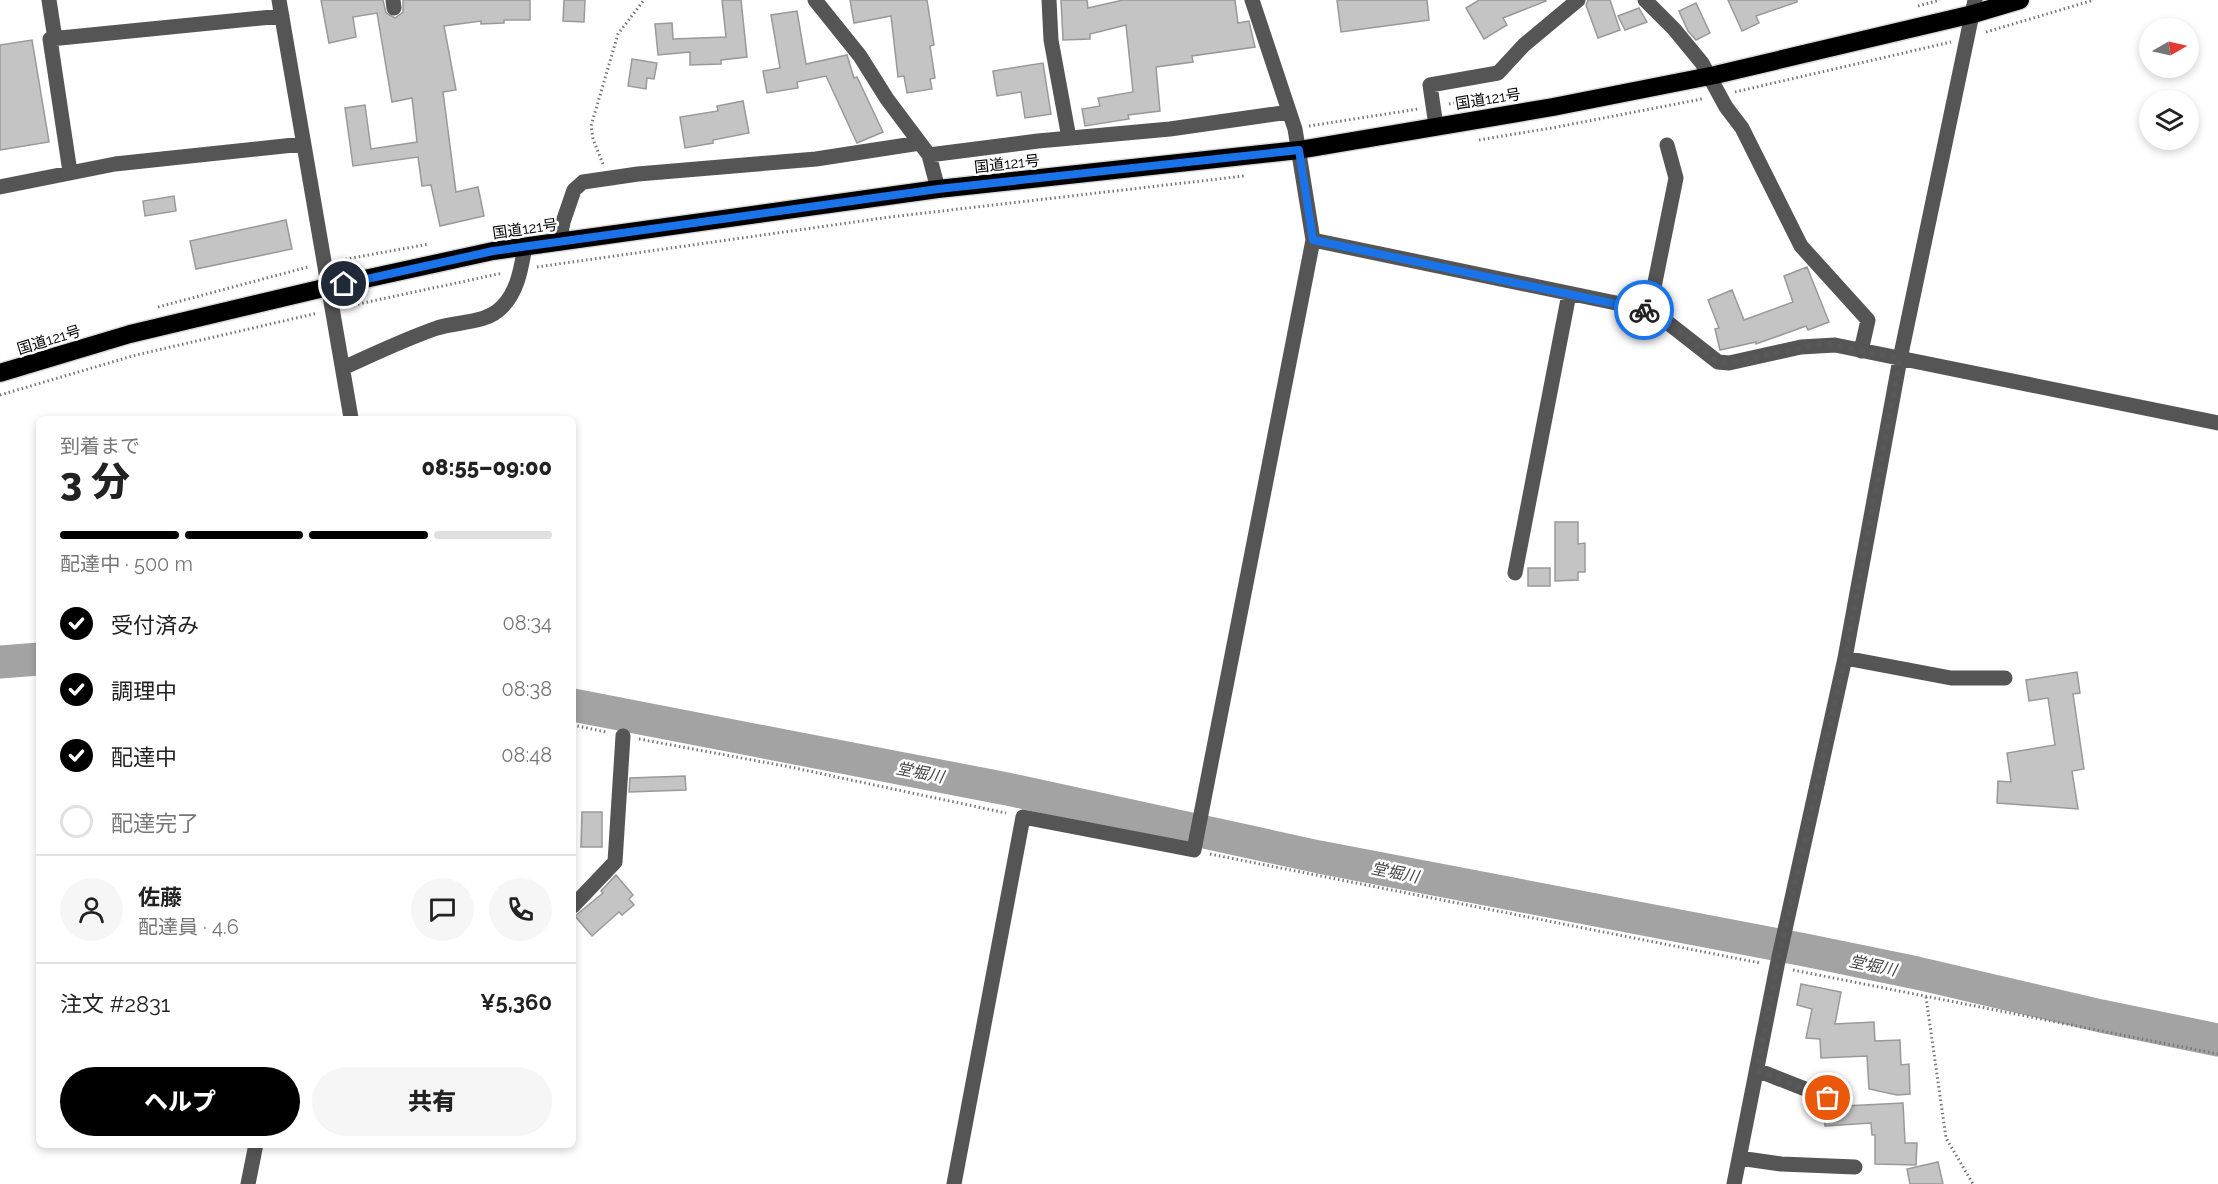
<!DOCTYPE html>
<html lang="ja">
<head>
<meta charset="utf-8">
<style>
  body { margin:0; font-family:Raleway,"Noto Sans JP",sans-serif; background:#f6f6f6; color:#222; height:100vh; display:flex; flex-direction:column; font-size:22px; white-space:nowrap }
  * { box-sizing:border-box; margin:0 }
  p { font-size:20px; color:#767676 }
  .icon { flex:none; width:33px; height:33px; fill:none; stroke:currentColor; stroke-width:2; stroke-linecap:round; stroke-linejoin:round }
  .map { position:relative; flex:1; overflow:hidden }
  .panel { position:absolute; left:36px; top:416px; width:540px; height:732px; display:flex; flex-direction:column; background:#fff; border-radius:9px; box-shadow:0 3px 9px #0003 }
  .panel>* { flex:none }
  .needle { width:39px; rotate:81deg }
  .tools { position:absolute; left:2139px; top:18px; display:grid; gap:12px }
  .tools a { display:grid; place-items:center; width:60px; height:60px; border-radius:50%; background:#fff; box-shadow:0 3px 9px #0003; font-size:30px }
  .pin { position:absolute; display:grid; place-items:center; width:51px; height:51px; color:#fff; margin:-26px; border:3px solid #fff; border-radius:50%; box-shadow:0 2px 6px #0007 }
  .courier { position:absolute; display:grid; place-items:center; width:60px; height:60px; margin:-30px; border:4px solid #1a73e8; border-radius:50%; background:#fff; color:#222; box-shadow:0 2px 8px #0007 }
  .summary em { font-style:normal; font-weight:800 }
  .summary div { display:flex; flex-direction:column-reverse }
  .summary { display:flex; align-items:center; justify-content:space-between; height:102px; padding:0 24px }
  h1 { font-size:39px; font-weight:800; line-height:45px }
  .bar { display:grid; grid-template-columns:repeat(4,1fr); gap:9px 6px; align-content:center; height:72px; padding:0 24px }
  .bar i { height:8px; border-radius:4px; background:#e0e0e0 }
  .bar .active { background:#000 }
  .bar p { grid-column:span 4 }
  .line { display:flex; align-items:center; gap:15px; padding:0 24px; border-top:2px solid #e0e0e0 }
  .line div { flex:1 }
  .round { display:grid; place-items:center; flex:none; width:63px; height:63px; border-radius:32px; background:#f6f6f6 }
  ol { padding:0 24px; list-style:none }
  li { display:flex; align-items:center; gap:18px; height:66px }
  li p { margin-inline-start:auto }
  li .icon { padding:6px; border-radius:50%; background:#000; color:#fff; stroke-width:4 }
  li:last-child { color:#767676 }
  li i { width:33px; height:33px; border:3px solid #e0e0e0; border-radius:50% }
  .primary-button { display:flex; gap:12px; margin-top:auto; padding:12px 24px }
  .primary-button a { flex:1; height:69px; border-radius:36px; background:#000; color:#fff; font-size:24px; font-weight:800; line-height:69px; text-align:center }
  .primary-button a+a { background:#f6f6f6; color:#222 }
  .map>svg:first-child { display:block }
</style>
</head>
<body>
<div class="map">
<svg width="2218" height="1184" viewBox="0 0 2218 1184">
  <rect width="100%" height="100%" fill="#fff"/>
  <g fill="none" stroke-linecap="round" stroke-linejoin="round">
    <path stroke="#a3a3a3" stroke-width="33" d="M0,662l39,-3
      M573,705l434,84 312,68 486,93 112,23 184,43 117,24"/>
  </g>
  <path fill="#c4c4c4" stroke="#999" stroke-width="1.5" d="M321,0h62l3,13 9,5 8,-6v-12h127v20h-26v3l-23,1v-3l-37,5 12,64 -13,2 13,100 22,-5 6,29 -44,10 -9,-41 -9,1 -4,-29 -65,9 -8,-58 20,-3 6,44 46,-7 -5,-44 -20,4 -15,-89 -24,4 3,20 -27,6z
    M564,0h21l-1,22 -21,-1z
    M722,0h19l6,57 -26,3v4l-31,1v-13l-32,3 -3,-31 17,-1 1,16 53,-2z
    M850,0h77l7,45 -4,1 5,32 -5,1 2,10 -25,4 -3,-17 -6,1 -7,-61 -37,7z
    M1061,0h26l1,8 35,-8h112l3,23 11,-2 6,26 -63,9 1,6 -37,5 4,44 -32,4 1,4 -44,7 -3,-17 18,-3 -2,-8 35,-6 -7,-67 -36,9v5l-27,1z
    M1337,0h90l2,20 -88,12z
    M1479,0h66l1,1 -43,17 4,7 -23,14 -18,-31z
    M1588,0h22l10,30 -22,8 -12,-33z
    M1728,0h69v2l-41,14 3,7 -17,8z
    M1696,3l14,30 -14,7 -8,-9 -9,-20z
    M1639,8l8,14 -22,8 -7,-14z
    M797,11l9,53 41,-9 7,23 3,-1 26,55 -26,11 -31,-67 -29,6 1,6 -31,5 -4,-22 17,-3 -9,-53z
    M32,40l17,102 -49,8v-105z
    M632,59l25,4 -3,16 -7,-1 -1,11 -18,-3z
    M1043,63l8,51 -26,4 -4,-26 -24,4 -4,-25z
    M743,101l6,32 -36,7v3l-28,5 -5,-31 38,-6 -1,-5z
    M174,196l2,15 -31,5 -2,-15z
    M286,220l6,29 -96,20 -6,-28z
    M1807,267l22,55 -21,8 -2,-4 -50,18v-2l-36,8 -5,-21 4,-1 -11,-28 24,-10 12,30 49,-18 -9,-26z
    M1555,522h23v22l7,-1v29h-7v8l-23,1z
    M1528,568h22v18h-22z
    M2077,672l3,21 -7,1 11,75 -12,2 6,38 -81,-6 1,-22 13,1 -4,-29 48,-8 -7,-47 -19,3 -3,-21z
    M685,776l1,14 -57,2 1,-14z
    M582,812h20v35h-21z
    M616,875l17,20 -4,4 5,6 -12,10 -3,-3 -27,24 -17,-20 28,-23 -2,-2z
    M1801,984l40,8 -6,32 39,-2 1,19 25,-1 1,25 8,-1 1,30 -13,1 -28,-6 -2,-33 -46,2 -1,-19 -14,-1 6,-29 -15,-4z
    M1903,1103l2,40h12l-1,22 -41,-1v-29h-3l-1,-12 -46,3 -1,-19z
    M1938,1162l5,22h-33l-3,-15z"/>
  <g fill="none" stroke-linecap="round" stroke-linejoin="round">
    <defs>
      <path id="highway" d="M0,373l130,-39 198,-47 165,-36 445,-62 361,-39 254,-43 162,-32 258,-61 47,-14"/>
    </defs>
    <use href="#highway" stroke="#dbdbdb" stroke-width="21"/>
    <path stroke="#777" stroke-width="3" stroke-dasharray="1.5 3" stroke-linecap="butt" d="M1918,6l22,-6
      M1986,32l108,-32
      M1735,92l216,-50
      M1449,104l67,-11
      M1309,126l109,-17
      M1479,140l78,-13 145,-28
      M603,164l-10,-25 -2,-13 27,-92 26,-34
      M341,260l88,-16
      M537,267l353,-50 354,-41
      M349,306l154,-33
      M158,307l150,-40
      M0,395l136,-40 182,-42
      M573,725l33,7
      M639,739l151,28 216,46
      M1210,854l550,109
      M1793,970l425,84
      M1926,997l20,141 27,46"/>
    <path stroke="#555" stroke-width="15" d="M49,0l6,39
      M279,0l72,418
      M393,0l1,8
      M815,0l45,56 27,43 42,56 9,34
      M1049,0l2,40 18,98
      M1645,0l29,29 28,34 24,44 16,21 59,118 67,74 -7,31
      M1436,126l-6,-41 68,-12 26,-28 54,-45
      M929,155l109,-14 132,-12 119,-17
      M70,172l-20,-133 232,-23
      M0,187l115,-23 188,-20
      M1313,240l327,68 18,7 60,47 11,1 72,-16 34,-2 383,78
      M559,243l4,-21 11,-32 9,-8 55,-8 178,-15 104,-16
      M1649,312l27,-134 -9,-33
      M343,368c31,-14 62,-29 94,-40 22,-7 49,-4 65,-21 16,-16 19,-39 23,-60
      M1515,573l54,-279
      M1845,658l106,20h54
      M573,906l42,-44 8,-126
      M1757,1070l71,28
      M1739,1158l42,6 74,3
      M248,1184l8,-40
      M954,1184l69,-367 171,33 119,-610 -18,-111 -43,-129
      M1734,1184l43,-218 68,-308 55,-299 75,-359"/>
    <use href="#highway" stroke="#000" stroke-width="18"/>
  </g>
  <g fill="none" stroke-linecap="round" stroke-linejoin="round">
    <path stroke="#595959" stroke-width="6" stroke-dasharray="0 10.8" d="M1644,310l14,5 60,47 11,1 91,-19 15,1 65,14 -55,299 -68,308 -20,104 71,28"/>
    <path stroke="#1a73e8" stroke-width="8" d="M344,284l149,-33 445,-62 361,-39 14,90 331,70"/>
  </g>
  <g text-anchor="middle" stroke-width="5" stroke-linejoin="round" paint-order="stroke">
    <g font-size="15" fill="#000" stroke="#fff">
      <text transform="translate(1488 99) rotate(-9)" y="5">国道121号</text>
      <text transform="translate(1007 164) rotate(-6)" y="5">国道121号</text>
      <text transform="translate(525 229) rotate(-8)" y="5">国道121号</text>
      <text transform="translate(49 340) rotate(-17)" y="5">国道121号</text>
    </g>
    <g font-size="16" font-style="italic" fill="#444" stroke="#fff">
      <text transform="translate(920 772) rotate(11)" y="6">堂堀川</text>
      <text transform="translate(1395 872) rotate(11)" y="6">堂堀川</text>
      <text transform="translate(1873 965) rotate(12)" y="6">堂堀川</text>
    </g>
  </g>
</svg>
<div class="tools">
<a><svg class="needle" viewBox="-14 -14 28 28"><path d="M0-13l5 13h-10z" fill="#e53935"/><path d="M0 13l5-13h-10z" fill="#767676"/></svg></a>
<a><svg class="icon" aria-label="layers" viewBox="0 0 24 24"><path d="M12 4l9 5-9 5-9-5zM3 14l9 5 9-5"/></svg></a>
</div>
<div class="pin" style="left:1828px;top:1098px;background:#ea580c"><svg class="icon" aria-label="bag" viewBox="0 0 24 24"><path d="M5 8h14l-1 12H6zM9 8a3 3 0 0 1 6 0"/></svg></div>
<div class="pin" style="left:344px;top:284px;background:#1f2937"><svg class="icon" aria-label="home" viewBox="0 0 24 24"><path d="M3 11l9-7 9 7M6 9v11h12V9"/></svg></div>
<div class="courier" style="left:1644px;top:310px"><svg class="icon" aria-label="bike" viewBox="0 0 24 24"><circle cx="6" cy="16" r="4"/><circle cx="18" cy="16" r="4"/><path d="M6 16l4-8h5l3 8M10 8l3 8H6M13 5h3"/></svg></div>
<section class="panel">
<div class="summary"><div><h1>3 分</h1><p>到着まで</p></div><em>08:55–09:00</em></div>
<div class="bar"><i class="active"></i><i class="active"></i><i class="active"></i><i></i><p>配達中 · 500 m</p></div>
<ol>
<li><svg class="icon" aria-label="check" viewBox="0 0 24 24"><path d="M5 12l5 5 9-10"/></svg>受付済み<p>08:34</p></li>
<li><svg class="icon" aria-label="check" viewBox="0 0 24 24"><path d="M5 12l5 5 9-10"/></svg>調理中<p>08:38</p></li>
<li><svg class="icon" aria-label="check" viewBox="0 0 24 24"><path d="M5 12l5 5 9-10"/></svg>配達中<p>08:48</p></li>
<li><i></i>配達完了</li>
</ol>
<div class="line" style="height:108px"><a class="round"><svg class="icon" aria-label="person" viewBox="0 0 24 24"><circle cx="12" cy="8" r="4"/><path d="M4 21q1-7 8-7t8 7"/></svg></a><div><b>佐藤</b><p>配達員 · 4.6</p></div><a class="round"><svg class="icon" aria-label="chat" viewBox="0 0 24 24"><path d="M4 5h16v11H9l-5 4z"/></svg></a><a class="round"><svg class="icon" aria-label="phone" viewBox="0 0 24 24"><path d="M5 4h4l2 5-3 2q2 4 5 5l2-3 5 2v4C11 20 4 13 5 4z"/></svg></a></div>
<div class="line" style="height:78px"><div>注文 #2831</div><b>¥5,360</b></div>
<div class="primary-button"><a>ヘルプ</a><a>共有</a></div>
</section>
</div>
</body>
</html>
